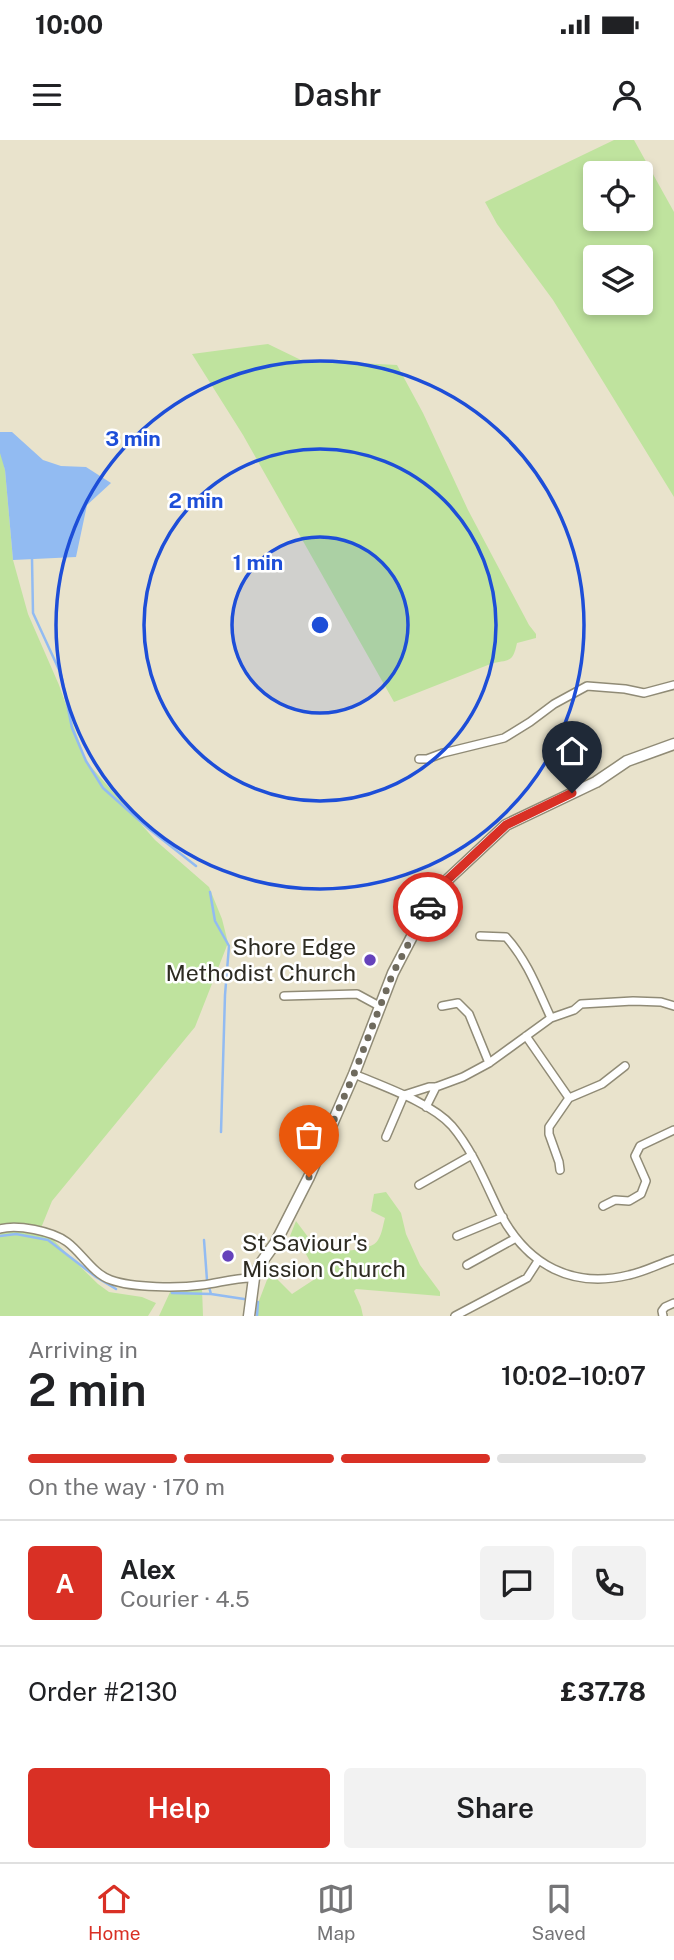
<!DOCTYPE html>
<html lang="en">
<head>
<meta charset="utf-8">
<style>
  body { margin:0; font-family:"Public Sans",sans-serif; background:#f2f2f2; color:#202124; height:100vh; display:flex; flex-direction:column; font-size:26px; white-space:nowrap }
  * { box-sizing:border-box; margin:0 }
  p { font-size:23px; color:#757577 }
  .icon { flex:none; width:38px; height:38px; fill:none; stroke:currentColor; stroke-width:2; stroke-linecap:round; stroke-linejoin:round }
  .map { position:relative; height:1176px; overflow:hidden }
  .sheet { display:flex; flex-direction:column; background:#fff; flex:1 }
  .sheet>* { flex:none }
  .buttons { position:absolute; left:583px; top:21px; display:grid; gap:14px }
  .buttons a { display:grid; place-items:center; width:70px; height:70px; border-radius:7px; background:#fff; box-shadow:0 4px 10px #0003; font-size:35px }
  .pin { position:absolute; display:grid; place-items:center; width:60px; height:60px; color:#fff; margin:-72px -30px; border-radius:50% 50% 50% 0; rotate:-45deg; box-shadow:0 0 7px #0007 }
  .pin .icon { rotate:45deg }
  .courier { position:absolute; display:grid; place-items:center; width:70px; height:70px; margin:-35px; border:5px solid #d93025; border-radius:50%; background:#fff; color:#222; box-shadow:0 2px 9px #0007 }
  .overview em { font-style:normal; font-weight:600 }
  .overview div { display:flex; flex-direction:column-reverse }
  .overview { display:flex; align-items:center; justify-content:space-between; height:119px; padding:0 28px }
  h1 { font-size:46px; font-weight:600; line-height:52px }
  .bar { display:grid; grid-template-columns:repeat(4,1fr); gap:10px 7px; align-content:center; height:84px; padding:0 28px }
  .bar i { height:9px; border-radius:5px; background:#e0e0e0 }
  .bar .on { background:#d93025 }
  .bar p { grid-column:span 4 }
  .line { display:flex; align-items:center; gap:18px; padding:0 28px; border-top:2px solid #e0e0e0 }
  .line div { flex:1 }
  .round { display:grid; place-items:center; flex:none; width:74px; height:74px; border-radius:7px; background:#f2f2f2 }
  .cta { display:flex; gap:14px; margin-top:auto; padding:14px 28px }
  .cta a { flex:1; height:80px; border-radius:7px; background:#d93025; color:#fff; font-size:28px; font-weight:600; line-height:80px; text-align:center }
  .cta a+a { background:#f2f2f2; color:#202124 }
  .status { display:flex; justify-content:space-between; align-items:center; height:49px; padding:0 35px; background:#fff; direction:ltr }
  .status svg { height:19px; fill:currentColor }
  header { display:flex; justify-content:space-between; align-items:center; height:91px; padding:0 28px; background:#fff; font-size:32px; font-weight:600 }
  .dock { display:flex; justify-content:space-around; align-items:center; height:98px; border-top:2px solid #e0e0e0; background:#fff; font-size:19px; color:#757577 }
  .dock a { display:grid; justify-items:center; gap:4px }
  .dock .on { color:#d93025 }
  .map>svg:first-child { display:block }
</style>
</head>
<body>
<div class="status"><b>10:00</b><svg viewBox="0 0 49 12"><path d="M0 12V9h3v3zM5 12V6h3v6zM10 12V3h3v9zM15 12V0h3v12zM26 1h20v11H26zM47 4h2v5h-2z"/></svg></div>
<header><svg class="icon" aria-label="menu" viewBox="0 0 24 24"><path d="M4 6h16M4 12h16M4 18h16"/></svg>Dashr<svg class="icon" aria-label="person" viewBox="0 0 24 24"><circle cx="12" cy="8" r="4"/><path d="M4 21q1-7 8-7t8 7"/></svg></header>
<div class="map">
<svg width="674" height="1176" viewBox="0 0 674 1176">
  <rect width="100%" height="100%" fill="#e9e3cc"/>
  <path fill="#bfe39e" fill-rule="evenodd" d="M614,0h20l40,72v285l-121,-197 -56,-76 -12,-22zM595,33h45v46h-45zM595,117h45v46h-45z
    M268,204l33,16 96,5 26,48 45,97 61,115 7,9v4l-19,5c-4,18 -6,17 -24,20l-99,39 -151,-267 -51,-81z
    M0,306l5,24 8,90 15,54 31,71 27,76 69,79 54,47 13,32 6,24 -33,84 -143,174 -11,27 57,56 11,8 33,5 14,6 -8,13h-148z
    M386,1052l15,21 5,21 14,31 20,27v4l-84,-7 -2,2 7,16 2,9h-106v-10l13,-34 22,22 26,-17 -12,-23 -16,-18 6,-15 24,32c13,-2 52,-1 58,-13 4,-6 5,-15 7,-22l-14,-7 3,-17z
    M202,1148l1,28h-44l12,-26z"/>
  <path fill="#92bbf2" d="M0,292h12l31,28 18,6 25,1 25,16 -24,22 -11,52 -63,3 -8,-90 -5,-17z"/>
  <g fill="none" stroke-linecap="round" stroke-linejoin="round">
    <path stroke="#92bbf2" stroke-width="2.5" d="M32,419l1,54 28,61 11,54 14,33 17,27 46,41 47,37
      M210,752l5,29 14,25 -4,49 -4,137
      M0,1096l16,-2 32,6 48,37 20,12
      M204,1100l3,40 4,14
      M172,1153l39,1 33,5
      M257,1176l1,-14"/>
    <defs>
      <path id="minor" d="M419,619h8l16,-6 61,-15 26,-16 24,-18 33,-18 38,3 19,4 30,-8
        M480,796l26,1c21,23 32,53 45,81
        M284,856l73,-2 24,13
        M442,866l16,-3 11,11 20,49
        M526,896l43,62
        M354,934c28,12 78,29 98,52 22,26 34,59 49,89 27,50 71,74 128,60 15,-3 30,-11 45,-16
        M426,967l10,-20
        M386,997l18,-42 25,-8h7l27,-10 26,-14 62,-45 23,-8 7,-6 52,-3 28,1 13,4
        M560,1030l-1,-8 -10,-28v-7l20,-29 33,-14 23,-18
        M419,1045l53,-30
        M603,1066l12,-6 14,1 12,-7 5,-13 -11,-25 5,-10 34,-16
        M0,1089c17,-5 52,2 67,13 15,11 26,32 44,38 22,8 68,8 91,5 17,-2 35,-8 52,-7
        M457,1096l46,-19
        M467,1125l49,-27
        M455,1176l72,-38 11,-17
        M663,1176l-1,-5 3,-4 9,-4"/>
      <path id="secondary" d="M249,1176l5,-38 7,-15 15,-21 33,-65 45,-103 39,-101 26,-50 25,-40 62,-58 90,-43 31,-21 47,-17"/>
    </defs>
    <use href="#minor" stroke="#908b76" stroke-width="10"/>
    <use href="#secondary" stroke="#908b76" stroke-width="13"/>
    <use href="#minor" stroke="#fff" stroke-width="7"/>
    <use href="#secondary" stroke="#fff" stroke-width="10"/>
  </g>
  <g fill="none" stroke-linecap="round" stroke-linejoin="round">
    <path stroke="#6f6b5e" stroke-width="7" stroke-dasharray="0 12.6" d="M309,1037l45,-103 39,-101 35,-66"/>
    <path stroke="#d93025" stroke-width="9" d="M428,767l16,-24 62,-58 66,-32"/>
  </g>
  <circle cx="320" cy="485" r="88" fill="#1d4ed8" fill-opacity=".12"/>
  <g fill="none" stroke="#1d4ed8" stroke-width="3.5">
    <circle cx="320" cy="485" r="88"/>
    <circle cx="320" cy="485" r="176"/>
    <circle cx="320" cy="485" r="264"/>
  </g>
  <g fill="#6542bb" stroke="#fff" stroke-width="2.5">
    <circle cx="370" cy="820" r="7"/>
    <circle cx="228" cy="1116" r="7"/>
  </g>
  <g text-anchor="middle" stroke-width="5" stroke-linejoin="round" paint-order="stroke">
    <g font-size="23" fill="#2d2b22" stroke="#fff" text-anchor="end">
      <text x="356" y="815">Shore Edge<tspan x="356" dy="26">Methodist Church</tspan></text>
      <text x="242" y="1111" text-anchor="start">St Saviour's<tspan x="242" dy="26">Mission Church</tspan></text>
    </g>
  </g>
  <circle cx="320" cy="485" r="10" fill="#1d4ed8" stroke="#fff" stroke-width="3.5"/>
  <g font-size="21" text-anchor="middle" font-weight="bold" fill="#1d4ed8" stroke="#fff" stroke-width="5" stroke-linejoin="round" paint-order="stroke">
    <text x="133" y="306">3 min</text>
    <text x="196" y="368">2 min</text>
    <text x="258" y="430">1 min</text>
  </g>
</svg>
<div class="buttons">
<a><svg class="icon" aria-label="locate" viewBox="0 0 24 24"><circle cx="12" cy="12" r="6"/><path d="M12 2v4M12 18v4M2 12h4M18 12h4"/></svg></a>
<a><svg class="icon" aria-label="layers" viewBox="0 0 24 24"><path d="M12 4l9 5-9 5-9-5zM3 14l9 5 9-5"/></svg></a>
</div>
<div class="pin" style="left:309px;top:1037px;background:#ea580c"><svg class="icon" aria-label="bag" viewBox="0 0 24 24"><path d="M5 8h14l-1 12H6zM9 8a3 3 0 0 1 6 0"/></svg></div>
<div class="pin" style="left:572px;top:653px;background:#1f2937"><svg class="icon" aria-label="home" viewBox="0 0 24 24"><path d="M3 11l9-7 9 7M6 9v11h12V9"/></svg></div>
<div class="courier" style="left:428px;top:767px"><svg class="icon" aria-label="car" viewBox="0 0 24 24"><path d="M5 17H2v-5l4-1 3-4h7l3 4 3 1v5h-3M9 17h6M6 11h13"/><circle cx="7" cy="17" r="2"/><circle cx="17" cy="17" r="2"/></svg></div>
</div>
<section class="sheet">
<div class="overview"><div><h1>2 min</h1><p>Arriving in</p></div><em>10:02–10:07</em></div>
<div class="bar"><i class="on"></i><i class="on"></i><i class="on"></i><i></i><p>On the way · 170 m</p></div>
<div class="line" style="height:126px"><b class="round" style="background:#d93025;color:#fff">A</b><div><b>Alex</b><p>Courier · 4.5</p></div><a class="round"><svg class="icon" aria-label="chat" viewBox="0 0 24 24"><path d="M4 5h16v11H9l-5 4z"/></svg></a><a class="round"><svg class="icon" aria-label="phone" viewBox="0 0 24 24"><path d="M5 4h4l2 5-3 2q2 4 5 5l2-3 5 2v4C11 20 4 13 5 4z"/></svg></a></div>
<div class="line" style="height:91px"><div>Order #2130</div><b>£37.78</b></div>
<div class="cta"><a>Help</a><a>Share</a></div>
</section>
<nav class="dock">
<a class="on"><svg class="icon" aria-label="home" viewBox="0 0 24 24"><path d="M3 11l9-7 9 7M6 9v11h12V9"/></svg>Home</a>
<a><svg class="icon" aria-label="map" viewBox="0 0 24 24"><path d="M3 6l6-2 6 2 6-2v14l-6 2-6-2-6 2zM9 4v14M15 6v14"/></svg>Map</a>
<a><svg class="icon" aria-label="saved" viewBox="0 0 24 24"><path d="M7 4h10v16l-5-4-5 4z"/></svg>Saved</a>
</nav>
</body>
</html>
